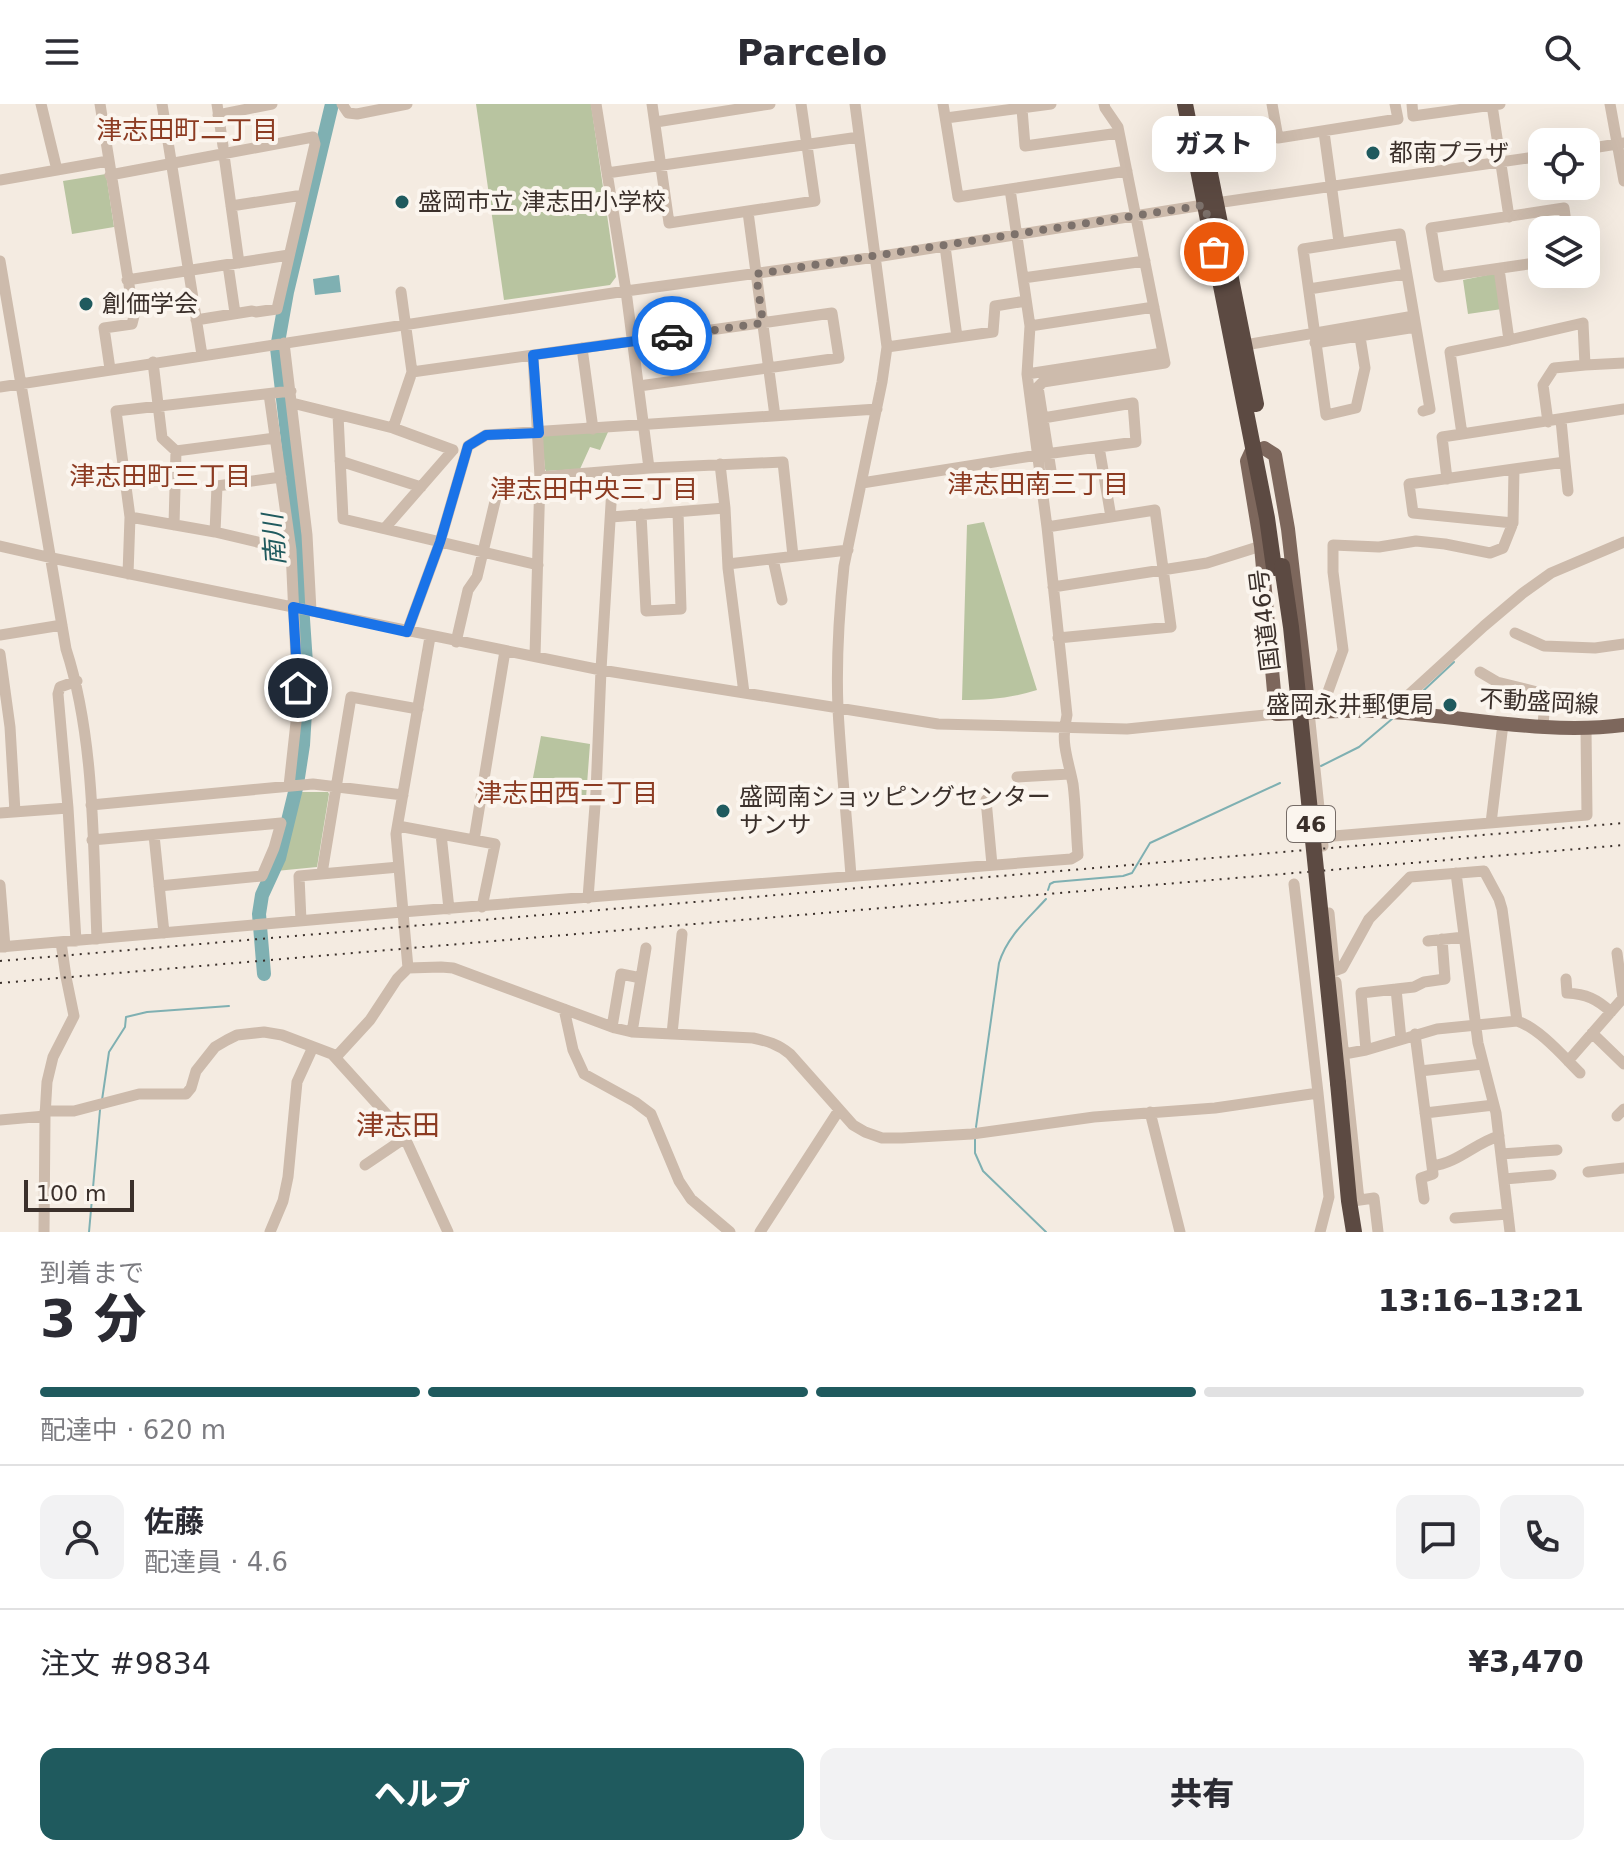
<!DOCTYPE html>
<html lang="ja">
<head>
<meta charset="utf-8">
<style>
  body { margin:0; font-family:"DejaVu Sans","Noto Sans JP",sans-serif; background:#f2f2f3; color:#2b2b33; height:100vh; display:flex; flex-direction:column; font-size:30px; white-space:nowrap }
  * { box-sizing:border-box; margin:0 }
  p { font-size:26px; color:#7c7c81 }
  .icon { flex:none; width:44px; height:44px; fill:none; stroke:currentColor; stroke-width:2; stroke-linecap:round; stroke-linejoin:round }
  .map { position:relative; height:1128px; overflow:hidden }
  .details { display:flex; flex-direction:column; background:#fff; flex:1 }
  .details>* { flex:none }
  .fabs { position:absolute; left:1528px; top:24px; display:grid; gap:16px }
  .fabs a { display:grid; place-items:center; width:72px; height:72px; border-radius:16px; background:#fff; box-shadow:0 8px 32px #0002; font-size:40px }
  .scale { position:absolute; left:24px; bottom:20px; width:110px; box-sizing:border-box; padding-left:8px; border:4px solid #3b302b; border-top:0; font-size:22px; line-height:28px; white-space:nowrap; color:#3b302b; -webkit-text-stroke:6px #fbf5ee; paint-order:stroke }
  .pin { position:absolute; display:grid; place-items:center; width:68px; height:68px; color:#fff; margin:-34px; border:4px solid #fff; border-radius:50%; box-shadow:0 2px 8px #0007 }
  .courier { position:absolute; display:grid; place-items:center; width:80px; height:80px; margin:-40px; border:6px solid #1a73e8; border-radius:50%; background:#fff; color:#222; box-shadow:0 2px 10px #0007 }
  .bubble { position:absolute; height:56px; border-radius:16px; background:#fff; box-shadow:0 8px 32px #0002; font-size:26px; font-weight:800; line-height:56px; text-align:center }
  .head em { font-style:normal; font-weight:800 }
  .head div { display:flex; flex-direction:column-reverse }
  .head { display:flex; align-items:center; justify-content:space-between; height:136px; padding:0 40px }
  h1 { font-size:52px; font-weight:800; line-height:60px }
  .bar { display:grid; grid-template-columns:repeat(4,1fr); gap:12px 8px; align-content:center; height:96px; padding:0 40px }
  .bar i { height:10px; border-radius:6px; background:#e1e1e2 }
  .bar .active { background:#1f5a5e }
  .bar p { grid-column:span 4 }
  .line { display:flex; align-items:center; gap:20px; padding:0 40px; border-top:2px solid #e1e1e2 }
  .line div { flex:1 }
  .round { display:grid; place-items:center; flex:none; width:84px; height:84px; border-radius:16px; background:#f2f2f3 }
  .button { display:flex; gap:16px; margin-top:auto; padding:16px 40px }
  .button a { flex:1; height:92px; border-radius:16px; background:#1f5a5e; color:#fff; font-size:32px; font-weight:800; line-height:92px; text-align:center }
  .button a+a { background:#f2f2f3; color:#2b2b33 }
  header { display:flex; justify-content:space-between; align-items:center; height:104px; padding:0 40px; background:#fff; font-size:36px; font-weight:800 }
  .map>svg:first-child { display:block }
</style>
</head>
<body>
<header><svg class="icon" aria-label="menu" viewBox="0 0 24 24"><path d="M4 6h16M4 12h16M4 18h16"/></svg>Parcelo<svg class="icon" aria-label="search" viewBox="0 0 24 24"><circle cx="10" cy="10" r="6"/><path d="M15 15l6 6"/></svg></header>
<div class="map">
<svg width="1624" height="1128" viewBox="0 0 1624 1128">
  <rect width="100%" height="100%" fill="#f4ebe1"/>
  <path fill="#b8c4a0" d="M476,0h115l25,173 -6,8 -106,15z
    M106,70l8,53 -42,7 -9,-53z
    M1497,169l5,36 -34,5 -5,-34z
    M608,328l-8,18 -10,-3 -10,22 -34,2 -1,-2 -3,-31 2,-3z
    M984,418l53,168c-25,8 -48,10 -75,10l5,-175z
    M541,632l49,8 -4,54 -55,-10z
    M297,688h31l1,2 -12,73 -41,4 9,-19z"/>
  <path fill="#7fb0b2" d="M339,171l2,17 -26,3 -2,-16z"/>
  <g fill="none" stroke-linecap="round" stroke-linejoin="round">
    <path stroke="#7fb0b2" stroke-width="2" d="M1406,603l48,-45
      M1321,662l38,-19 33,-28
      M1048,786l2,-6 4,-2 69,-6 9,-3 18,-30 130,-60
      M102,996l7,-48 16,-25 1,-10 21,-5 82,-6
      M976,1023l23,-164c8,-27 30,-45 47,-64
      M975,1034v15l8,18 63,61
      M89,1128l11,-122"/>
    <path stroke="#7fb0b2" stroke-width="14" d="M264,870l-5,-60 3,-19 17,-37 18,-74 6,-39 4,-67 -12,-177 -18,-153 10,-56 45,-188"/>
    <path stroke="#cdbbac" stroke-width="11" d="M41,0l16,66
      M100,0l34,212 -2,8 -28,4 6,41
      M162,0l40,251
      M217,0l6,42
      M342,0l6,9 9,1 50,-10
      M596,0l30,187 23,177
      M652,0l17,119 146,-22 -14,-97
      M943,0l15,93 169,-26
      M1272,0l6,34 120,-19 -3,-15
      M1412,0l1,12 87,-12
      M1610,0l14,77
      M1492,1l17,112
      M1022,5l3,37 94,-13
      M218,11l54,-11
      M946,14l105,-14
      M656,18l114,-18
      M1324,28l15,110
      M1586,45l38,-6
      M224,51l15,108
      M607,69l252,-36
      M110,71l203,-38 2,7 -38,165 -21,3 -4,-1 -56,9
      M0,76l108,-19
      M231,102l72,-11
      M748,108l27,204
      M945,142l12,91
      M0,157l66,388c29,89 27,196 31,290
      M1542,158l-103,15 -8,-49 133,-20 3,22
      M228,161l7,48
      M1499,165l10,71 -59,12 12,82 162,-25
      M1023,174l122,-17
      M127,176l162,-25
      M1309,185l96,-15
      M1030,222l124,-19
      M1360,233l5,31 -9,40 -30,7 -23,-166 97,-15 30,175 -7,2
      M1509,236l74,-17 2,42 39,-2
      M284,239l23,192 4,76
      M1315,239l101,-16
      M1245,241l169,-29
      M887,243l106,-15 2,-26 31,-5
      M582,244l11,81
      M533,251l7,122 -5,179
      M153,258l9,76 14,13 -2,74
      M412,268l420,-59 7,45 -200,28
      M1027,270l136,-21
      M0,283l626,-96 250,-34 340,-54 326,-47
      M269,290l22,156
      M292,299l101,25 60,22 -68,78
      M338,311l5,104 195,46
      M1548,318l-5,-37 11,-17 31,-3
      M393,324l19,-56 -11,-80
      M1099,343l12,70
      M176,347l99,-13
      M340,357l81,26
      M1565,358l3,29
      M720,360l5,44 3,60 16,125
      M540,373l109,-9 134,-6 10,94
      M1447,375l-5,-42 20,-3
      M862,379l176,-28 98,-13 -3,-39 -90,15
      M1054,386l-16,-103 5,-5 122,-19 -47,-236 -13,-19 -1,-4
      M641,410l5,97 35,-2 -3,-97
      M130,413l85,15 76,18 7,154 -9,82
      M611,413l114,-9
      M1513,419l-100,-10 -4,-29 105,-15
      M1047,423l108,-17 16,117 -113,11
      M215,428l2,-46 64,-9
      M0,442l52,12 549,112 337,54 189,5 149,-15
      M773,455l9,41
      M728,460l120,-14
      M128,470l2,-57 -14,-106 175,-20
      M1053,483l154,-24 54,-17
      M407,528l33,-90 28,-96 18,-11 391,-26
      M1515,529l29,13 51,2 29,-4
      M0,531l62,-10
      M456,538l12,-52 9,-13 21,-88 42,3
      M0,550l10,73 5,85
      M1480,568l17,10 48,12 -2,34
      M1321,607l22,-61 -10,-78v-27l46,2 37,-6 29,3 45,9 13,-5 10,-25 1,-54 51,-7 -4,-42
      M1391,607l93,-85 39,-33 28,-20 73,-31
      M1309,608l14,134
      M1017,673l52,-3
      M986,696l6,65
      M91,701l222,-21 90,11
      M0,709l68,-5
      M1491,719l12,-99
      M398,722l97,18 -13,63
      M441,730l8,75
      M154,731l10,98
      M1322,733l265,-22 -1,-86
      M92,736l189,-17 -7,25 -12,28 -103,10
      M474,736l31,-189
      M322,769l29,-176 67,12
      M1456,769l22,170 18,70 14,119
      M851,772c-4,-55 -10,-111 -13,-167 -2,-48 1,-96 6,-143l38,-184 5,-35 -32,-243
      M1294,780l24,209
      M0,781l5,62
      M588,794l8,-106 5,-122 12,-199
      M1329,809l5,52
      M301,817l-2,-45 100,-9
      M76,837l-8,-133 -10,-114 2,-7 17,-6
      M1428,837l36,-4
      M0,843l402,-35 669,-53 7,-4c-2,-23 -2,-48 -5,-71 -5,-26 -13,-41 -6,-69l-20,-188 -20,-153 3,-48 -20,-137
      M408,864l-12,-134 34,-197
      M1334,867l8,-3 27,-49 41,-42 74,-6 15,28 3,10 15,112
      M1566,875l1,14c19,1 30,6 44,19
      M1336,878l23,218
      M1396,885l5,50
      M564,905l9,41 11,24 51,28 16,12 28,67 12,18 39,33
      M612,923l9,-53 20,4 5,-30
      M632,928l9,-54
      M1592,929l32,31
      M672,930l10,-100
      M1415,930l18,140 -12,4 3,21
      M1366,946l-5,-57 53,-6 10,-5 21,-3 -3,-40
      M1344,950l22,-4 71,-21 80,-8c22,7 46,35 63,52
      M336,953l34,-37 27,-41 11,-11 33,-1 12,1 162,60 17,4 121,6c14,3 25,6 37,16l63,71 12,7 17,6h20l70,-4 122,-17 121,-9 103,-15 11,104 -9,35
      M1568,957l55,-63 -6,-45
      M1420,967l63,-7
      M45,1007h29l65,-17h47l5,-6 5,-17 19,-24 12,-7 10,-5 27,-3 18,3 50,19 66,73 7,11 43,94
      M1150,1008l30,120
      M1425,1009l69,-8
      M1617,1012l7,-7
      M0,1016l45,-4
      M1501,1050l56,-4
      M365,1061l40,-27
      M1432,1062c26,-3 43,-23 67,-30
      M1588,1068l36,-4
      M1504,1075l47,-4
      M1353,1097l21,-3 4,34
      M1455,1114l53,-4
      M44,1128l1,-116 2,-34 6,-25 21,-41 -8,-39 -5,-35
      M270,1128l13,-31 5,-24 9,-95 16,-35
      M760,1128l79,-122"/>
    <path stroke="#7d675c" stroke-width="14" d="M1254,342l-7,15 14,85 15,168c38,-2 77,-5 116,-2 78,5 154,23 232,13
      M1264,344l11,7 13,74 21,183"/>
    <path stroke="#5c4a42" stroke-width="16" d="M1185,0l82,414 7,50
      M1206,49l50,251
      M1338,979l11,118 5,31"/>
    <path stroke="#3b302b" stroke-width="2" stroke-dasharray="2 6" stroke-linecap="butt" d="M0,857l1624,-138
      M0,879l1624,-138"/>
    <path stroke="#5c4a42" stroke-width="16" d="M1282,462l9,61 47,456"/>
  </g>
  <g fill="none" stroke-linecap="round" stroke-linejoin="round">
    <path stroke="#7c716b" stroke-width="8" stroke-dasharray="0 14.4" d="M672,232l91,-13 -7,-49 449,-69 9,47"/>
    <path stroke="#1a73e8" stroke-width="10" d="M298,584l-5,-81 114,25 33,-90 28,-96 18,-11 53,-2 -6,-78 139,-19"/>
  </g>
  <g fill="#1f5a5e" stroke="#fbf5ee" stroke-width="3">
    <circle cx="1373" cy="49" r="8"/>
    <circle cx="402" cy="98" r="8"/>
    <circle cx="86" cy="200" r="8"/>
    <circle cx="1450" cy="601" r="8"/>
    <circle cx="723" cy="707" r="8"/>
  </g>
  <g text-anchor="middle" stroke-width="8" stroke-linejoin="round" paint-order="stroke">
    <rect fill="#fbf5ee" stroke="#756b66" stroke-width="2" x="1287" y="702" width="48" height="36" rx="6"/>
    <g font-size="22" font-weight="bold" fill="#3b302b">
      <text x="1311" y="728">46</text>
    </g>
    <g font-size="24" fill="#3b302b" stroke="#fbf5ee" text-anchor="start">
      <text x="1389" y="57">都南プラザ</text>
      <text x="418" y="106">盛岡市立 津志田小学校</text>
      <text x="102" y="208">創価学会</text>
      <text x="1434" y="609" text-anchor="end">盛岡永井郵便局</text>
      <text x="739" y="701">盛岡南ショッピングセンター<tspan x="739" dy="28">サンサ</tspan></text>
    </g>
    <g font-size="24" fill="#3b302b" stroke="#fbf5ee">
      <text transform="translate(1265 516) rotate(-97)" y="8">国道46号</text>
      <text transform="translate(1539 598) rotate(3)" y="8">不動盛岡線</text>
    </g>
    <g font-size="26" fill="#8c3b22" stroke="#fbf5ee">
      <text x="187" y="35">津志田町二丁目</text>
      <text x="160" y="381">津志田町三丁目</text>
      <text x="1038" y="389">津志田南三丁目</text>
      <text x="594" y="394">津志田中央三丁目</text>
      <text x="567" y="698">津志田西二丁目</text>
    </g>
    <g font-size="26" font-style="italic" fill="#1f5a5e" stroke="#fbf5ee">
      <text transform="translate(274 436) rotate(-94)" y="9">南川</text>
    </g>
    <g font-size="28" fill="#8c3b22" stroke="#fbf5ee">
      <text x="398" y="1031">津志田</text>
    </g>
  </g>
</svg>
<div class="fabs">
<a><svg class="icon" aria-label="locate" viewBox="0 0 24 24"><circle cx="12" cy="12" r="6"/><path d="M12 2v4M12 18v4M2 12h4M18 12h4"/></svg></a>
<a><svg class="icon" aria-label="layers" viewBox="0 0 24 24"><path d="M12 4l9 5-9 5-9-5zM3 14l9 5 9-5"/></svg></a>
</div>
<div class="scale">100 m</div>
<div class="pin" style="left:1214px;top:148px;background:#ea580c"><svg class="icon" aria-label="bag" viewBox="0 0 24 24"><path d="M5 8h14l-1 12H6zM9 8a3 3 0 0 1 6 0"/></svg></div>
<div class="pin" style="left:298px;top:584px;background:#1f2937"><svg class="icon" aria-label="home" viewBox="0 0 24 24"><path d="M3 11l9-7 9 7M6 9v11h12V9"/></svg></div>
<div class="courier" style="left:672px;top:232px"><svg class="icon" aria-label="car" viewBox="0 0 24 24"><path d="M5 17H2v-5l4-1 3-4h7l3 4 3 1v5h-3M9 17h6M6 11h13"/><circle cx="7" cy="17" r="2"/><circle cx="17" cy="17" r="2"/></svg></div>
<div class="bubble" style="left:1152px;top:12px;width:124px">ガスト</div>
</div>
<section class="details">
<div class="head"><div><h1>3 分</h1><p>到着まで</p></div><em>13:16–13:21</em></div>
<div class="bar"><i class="active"></i><i class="active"></i><i class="active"></i><i></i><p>配達中 · 620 m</p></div>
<div class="line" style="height:144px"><a class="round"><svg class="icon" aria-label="person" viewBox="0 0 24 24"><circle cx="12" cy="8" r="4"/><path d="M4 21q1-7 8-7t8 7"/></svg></a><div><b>佐藤</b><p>配達員 · 4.6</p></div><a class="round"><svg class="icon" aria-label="chat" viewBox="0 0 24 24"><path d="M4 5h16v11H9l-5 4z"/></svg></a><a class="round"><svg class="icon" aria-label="phone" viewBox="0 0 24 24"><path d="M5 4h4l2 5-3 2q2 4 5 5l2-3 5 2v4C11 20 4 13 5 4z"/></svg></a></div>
<div class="line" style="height:104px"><div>注文 #9834</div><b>¥3,470</b></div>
<div class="button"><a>ヘルプ</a><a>共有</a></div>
</section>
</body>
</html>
